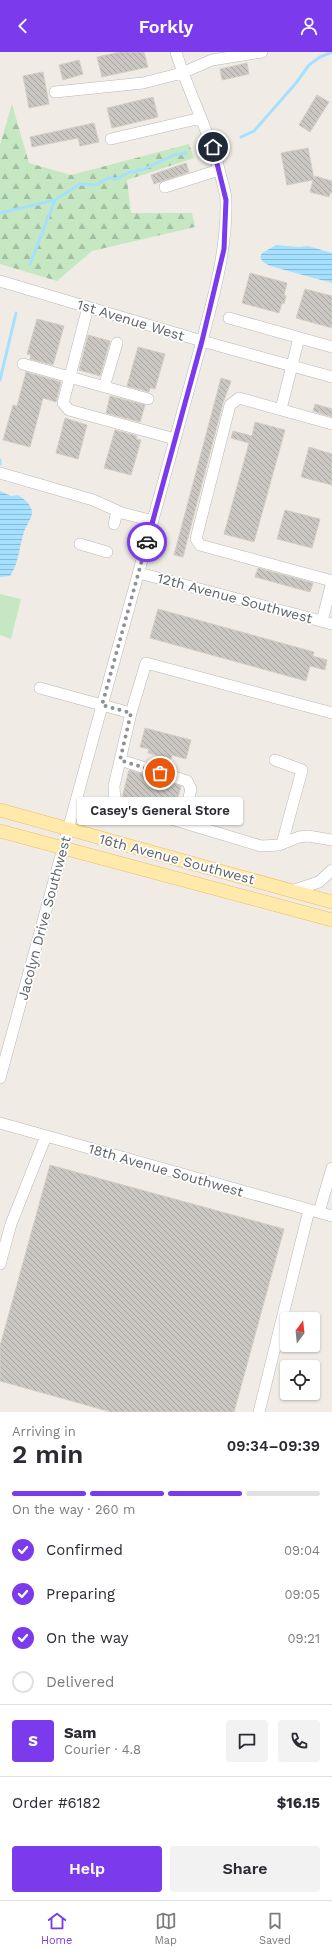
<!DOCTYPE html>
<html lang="en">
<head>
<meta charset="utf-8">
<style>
  body { margin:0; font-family:"Work Sans",sans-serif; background:#f2f2f3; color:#2b2b33; height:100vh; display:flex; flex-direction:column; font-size:15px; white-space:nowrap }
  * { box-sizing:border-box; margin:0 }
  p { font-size:13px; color:#7c7c81 }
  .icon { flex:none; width:22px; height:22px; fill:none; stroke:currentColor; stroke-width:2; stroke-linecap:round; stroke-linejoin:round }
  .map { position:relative; height:1360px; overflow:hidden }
  .side { display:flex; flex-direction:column; background:#fff; flex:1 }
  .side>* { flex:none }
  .needle { width:26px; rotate:15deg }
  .controls { position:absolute; left:280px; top:1260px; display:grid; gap:8px }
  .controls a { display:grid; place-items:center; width:40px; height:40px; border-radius:4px; background:#fff; box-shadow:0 1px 3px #0004; font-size:20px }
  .pin { position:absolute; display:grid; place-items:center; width:34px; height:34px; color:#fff; margin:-17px; border:2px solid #fff; border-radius:50%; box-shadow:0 1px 4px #0007 }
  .courier { position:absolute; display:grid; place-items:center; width:40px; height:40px; margin:-20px; border:3px solid #7c3aed; border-radius:50%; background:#fff; color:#222; box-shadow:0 1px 5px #0007 }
  .bubble { position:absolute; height:28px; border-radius:4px; background:#fff; box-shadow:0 1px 3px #0004; font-size:13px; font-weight:600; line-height:28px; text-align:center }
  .head em { font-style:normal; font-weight:600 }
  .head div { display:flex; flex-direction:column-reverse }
  .head { display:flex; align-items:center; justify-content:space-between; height:68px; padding:0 12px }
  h1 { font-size:26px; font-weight:600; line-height:30px }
  .bar { display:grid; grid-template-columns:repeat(4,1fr); gap:6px 4px; align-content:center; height:48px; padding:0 12px }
  .bar i { height:5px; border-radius:3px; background:#e1e1e2 }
  .bar .selected { background:#7c3aed }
  .bar p { grid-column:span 4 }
  .line { display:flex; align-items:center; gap:10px; padding:0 12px; border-top:1px solid #e1e1e2 }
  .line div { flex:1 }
  .round { display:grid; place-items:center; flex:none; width:42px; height:42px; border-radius:4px; background:#f2f2f3 }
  ol { padding:0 12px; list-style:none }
  li { display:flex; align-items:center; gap:12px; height:44px }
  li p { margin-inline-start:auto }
  li .icon { padding:4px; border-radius:50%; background:#7c3aed; color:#fff; stroke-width:4 }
  li:last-child { color:#7c7c81 }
  li i { width:22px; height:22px; border:2px solid #e1e1e2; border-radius:50% }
  .action { display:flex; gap:8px; margin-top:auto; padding:8px 12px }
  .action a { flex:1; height:46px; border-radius:4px; background:#7c3aed; color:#fff; font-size:16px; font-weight:600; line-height:46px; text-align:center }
  .action a+a { background:#f2f2f3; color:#2b2b33 }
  header { display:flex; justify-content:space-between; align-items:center; height:52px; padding:0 12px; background:#7c3aed; color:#fff; font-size:18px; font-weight:600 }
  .tab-bar { display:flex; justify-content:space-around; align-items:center; height:56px; border-top:1px solid #e1e1e2; background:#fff; font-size:11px; color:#7c7c81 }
  .tab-bar a { display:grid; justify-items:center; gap:2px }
  .tab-bar .selected { color:#7c3aed }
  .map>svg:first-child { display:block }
</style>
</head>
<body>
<header><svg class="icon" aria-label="back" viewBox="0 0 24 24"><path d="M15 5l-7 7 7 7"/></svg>Forkly<svg class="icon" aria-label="person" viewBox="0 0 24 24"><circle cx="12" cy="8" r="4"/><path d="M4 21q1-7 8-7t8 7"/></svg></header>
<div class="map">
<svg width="332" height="1360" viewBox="0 0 332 1360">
  <defs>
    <pattern id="forest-firs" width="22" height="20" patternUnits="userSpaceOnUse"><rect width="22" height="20" fill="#c5e7c2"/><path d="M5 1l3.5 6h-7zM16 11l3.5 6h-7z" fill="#a3bfa1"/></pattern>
    <pattern id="water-rules" width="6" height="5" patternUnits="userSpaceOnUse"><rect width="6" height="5" fill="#a6e0ff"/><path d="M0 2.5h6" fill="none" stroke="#8ab9d2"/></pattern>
    <pattern id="building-back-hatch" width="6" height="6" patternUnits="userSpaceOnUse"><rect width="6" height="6" fill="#cac7c2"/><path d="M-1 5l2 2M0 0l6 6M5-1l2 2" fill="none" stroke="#a7a5a1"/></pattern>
  </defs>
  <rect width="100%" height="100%" fill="#f0ece5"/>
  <path fill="url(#forest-firs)" d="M12,52l17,59 42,12 118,-31 5,14 -67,22 4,33h61l3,14 -103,24 -35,30 -57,-17v-119z"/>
  <path fill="#c5e7c2" d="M0,542l21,5 -10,40 -11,-4z"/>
  <path fill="url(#water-rules)" d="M276,193l23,2 9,-1 24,7v30l-62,-17 -7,-4 -3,-5 2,-4z
    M0,439l11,5 7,-1c6,4 13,9 14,17 0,7 -6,13 -8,20 -5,15 -5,31 -14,44l-10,1z"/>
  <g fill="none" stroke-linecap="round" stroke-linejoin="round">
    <path stroke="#a6e0ff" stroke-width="3" d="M241,85l13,-6 42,-48 13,-18 11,-8 12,-5
      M0,161l55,-13 25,-16 16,1 12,-7 8,1 12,-6 16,-4 30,-14 12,-2
      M30,212l25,-64
      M0,328l16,-67
      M0,408v4"/>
  </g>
  <path fill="url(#building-back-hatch)" stroke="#d4cec3" d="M120,0h24l4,15 -46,10 -5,-20z
    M79,8l4,14 -20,6 -4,-15z
    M247,11l2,11 -27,6 -2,-11z
    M43,20l6,32 -20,4 -6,-32z
    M317,43l12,7 -19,30 -11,-7z
    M153,45l5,20 -46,11 -5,-20z
    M94,71l5,19 -19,4 -2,-8 -46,9 -2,-10z
    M308,96l6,31 1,-3 17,5v12h-2l-1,4 -19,-5 3,-12 -26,5 -6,-32z
    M186,111l3,9 -35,12 -3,-9z
    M250,221l37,10 -3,12 2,1 -2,8 -2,-1 -3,10 -37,-10z
    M305,237l27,7v32l-36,-10z
    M37,267l27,7 -11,39 -23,-6 1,-4 -4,-1z
    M88,283l22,6 -10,35 -21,-6z
    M138,295l27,7 -10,35 -5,-1 -1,4 -22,-6z
    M26,320l35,10 -5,20 -13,-4 -13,49 -27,-7 10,-35 4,1z
    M221,326l10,3 -8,22 -40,154 -9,-2z
    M110,344l35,9 -5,17 -34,-9z
    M315,352l17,5v8l-19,-6z
    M65,366l22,7 -9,34 -22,-6z
    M255,370l30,8 -31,112 -30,-8 25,-91 -18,-5 2,-7 19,5z
    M115,378l22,6 -1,3 5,1 -10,35 -27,-7z
    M309,395l23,7v31l-31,-8z
    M285,458l35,9 -8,29 -35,-9z
    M258,516l55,15 -3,9 -55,-15z
    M158,557l156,43 -1,4 14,4 -2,10 -15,-4 -4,15 -156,-43z
    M145,676l46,12 -5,19 -14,-4 -1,4 -23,-6 1,-4 -9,-2z
    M129,718l52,16 -7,26 -52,-15z
    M50,1113l234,64 -50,183h-123l-111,-31v-35z"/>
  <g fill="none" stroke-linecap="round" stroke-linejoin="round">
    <defs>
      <path id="minor" d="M55,40l88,-9 39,-10 30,-13 50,-8
        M111,87l90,-21
        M165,135l54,-17
        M0,229l202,60 130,36
        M88,255l-25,96 6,7 106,29
        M229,266l103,29
        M23,312l125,35
        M104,335l13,-44
        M281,357l18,-71
        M332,372l-93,-26 -9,7 -34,134 4,6 132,36
        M0,421l93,27 29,13 31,8
        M114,472l3,-13
        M80,492l27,8
        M139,521l193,51
        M322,569l10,-39
        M40,636l91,25 15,-50 186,50
        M131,661l-17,73 1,16 146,44 18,-1 20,-8 9,-1 24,4
        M120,708l67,21 4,8 -8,33
        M275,708l27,10 -20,74
        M291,839l28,-9 13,-12
        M0,1026l202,-737c12,-46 25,-92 24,-140 0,-8 -3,-16 -5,-24 -10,-43 -32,-82 -45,-125
        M0,1071l332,93
        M319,1160l13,-44
        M0,1212l11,-40 35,-88
        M259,1360l50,-202"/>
      <path id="major" d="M0,758l332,92
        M0,779l332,89"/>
    </defs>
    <use href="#minor" stroke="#b6b8bc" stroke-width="12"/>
    <use href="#major" stroke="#f3bb5a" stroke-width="14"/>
    <use href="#minor" stroke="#fff" stroke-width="11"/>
    <use href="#major" stroke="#ffeaab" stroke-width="13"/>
  </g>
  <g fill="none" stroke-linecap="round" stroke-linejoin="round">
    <path stroke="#909292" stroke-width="4" stroke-dasharray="0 7.2" d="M147,490l-45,163 29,8 -11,47 40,13"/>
    <path stroke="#7c3aed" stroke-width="5" d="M147,490l55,-201 22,-92 2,-49 -13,-53"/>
  </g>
  <g text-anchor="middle" stroke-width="3.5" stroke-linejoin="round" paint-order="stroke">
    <g font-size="14" fill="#5d6266" stroke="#fff">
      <text transform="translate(131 268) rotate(17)" y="5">1st Avenue West</text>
      <text transform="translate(235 546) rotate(15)" y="5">12th Avenue Southwest</text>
      <text transform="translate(177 807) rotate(15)" y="5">16th Avenue Southwest</text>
      <text transform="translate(44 866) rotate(-75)" y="5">Jacolyn Drive Southwest</text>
      <text transform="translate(166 1118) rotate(16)" y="5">18th Avenue Southwest</text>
    </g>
  </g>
</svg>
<div class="controls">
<a><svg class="needle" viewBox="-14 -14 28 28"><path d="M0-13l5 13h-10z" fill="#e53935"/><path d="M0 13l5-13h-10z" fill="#7c7c81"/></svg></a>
<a><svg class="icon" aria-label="locate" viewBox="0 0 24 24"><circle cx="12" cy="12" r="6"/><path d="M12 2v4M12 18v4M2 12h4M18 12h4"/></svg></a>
</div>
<div class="pin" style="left:160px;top:721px;background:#ea580c"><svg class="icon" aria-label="bag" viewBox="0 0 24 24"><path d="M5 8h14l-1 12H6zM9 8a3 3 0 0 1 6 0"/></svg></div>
<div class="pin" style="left:213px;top:95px;background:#1f2937"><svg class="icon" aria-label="home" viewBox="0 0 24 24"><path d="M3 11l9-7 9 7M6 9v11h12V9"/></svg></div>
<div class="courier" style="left:147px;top:490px"><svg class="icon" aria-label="car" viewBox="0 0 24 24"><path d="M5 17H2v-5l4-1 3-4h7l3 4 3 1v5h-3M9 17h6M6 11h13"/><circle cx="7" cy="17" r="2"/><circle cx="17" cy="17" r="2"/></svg></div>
<div class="bubble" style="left:77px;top:745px;width:166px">Casey's General Store</div>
</div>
<section class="side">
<div class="head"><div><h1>2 min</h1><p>Arriving in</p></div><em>09:34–09:39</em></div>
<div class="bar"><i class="selected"></i><i class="selected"></i><i class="selected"></i><i></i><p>On the way · 260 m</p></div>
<ol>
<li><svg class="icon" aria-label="check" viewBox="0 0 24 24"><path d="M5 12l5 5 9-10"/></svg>Confirmed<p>09:04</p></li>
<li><svg class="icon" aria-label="check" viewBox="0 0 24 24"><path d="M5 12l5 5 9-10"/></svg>Preparing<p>09:05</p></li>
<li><svg class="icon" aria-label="check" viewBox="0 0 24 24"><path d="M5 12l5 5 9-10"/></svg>On the way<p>09:21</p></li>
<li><i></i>Delivered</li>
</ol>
<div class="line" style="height:72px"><b class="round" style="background:#7c3aed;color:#fff">S</b><div><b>Sam</b><p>Courier · 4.8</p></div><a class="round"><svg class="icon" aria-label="chat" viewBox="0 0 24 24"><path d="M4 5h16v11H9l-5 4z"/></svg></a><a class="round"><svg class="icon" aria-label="phone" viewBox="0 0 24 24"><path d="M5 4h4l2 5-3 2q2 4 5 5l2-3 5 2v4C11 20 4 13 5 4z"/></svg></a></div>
<div class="line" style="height:52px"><div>Order #6182</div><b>$16.15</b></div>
<div class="action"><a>Help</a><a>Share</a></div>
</section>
<nav class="tab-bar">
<a class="selected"><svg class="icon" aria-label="home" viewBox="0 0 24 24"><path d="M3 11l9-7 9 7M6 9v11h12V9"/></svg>Home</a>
<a><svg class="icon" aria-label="map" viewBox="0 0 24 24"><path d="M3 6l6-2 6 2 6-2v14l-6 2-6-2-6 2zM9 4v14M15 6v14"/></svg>Map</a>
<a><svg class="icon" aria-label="saved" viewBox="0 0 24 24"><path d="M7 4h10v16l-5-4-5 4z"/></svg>Saved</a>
</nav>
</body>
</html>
